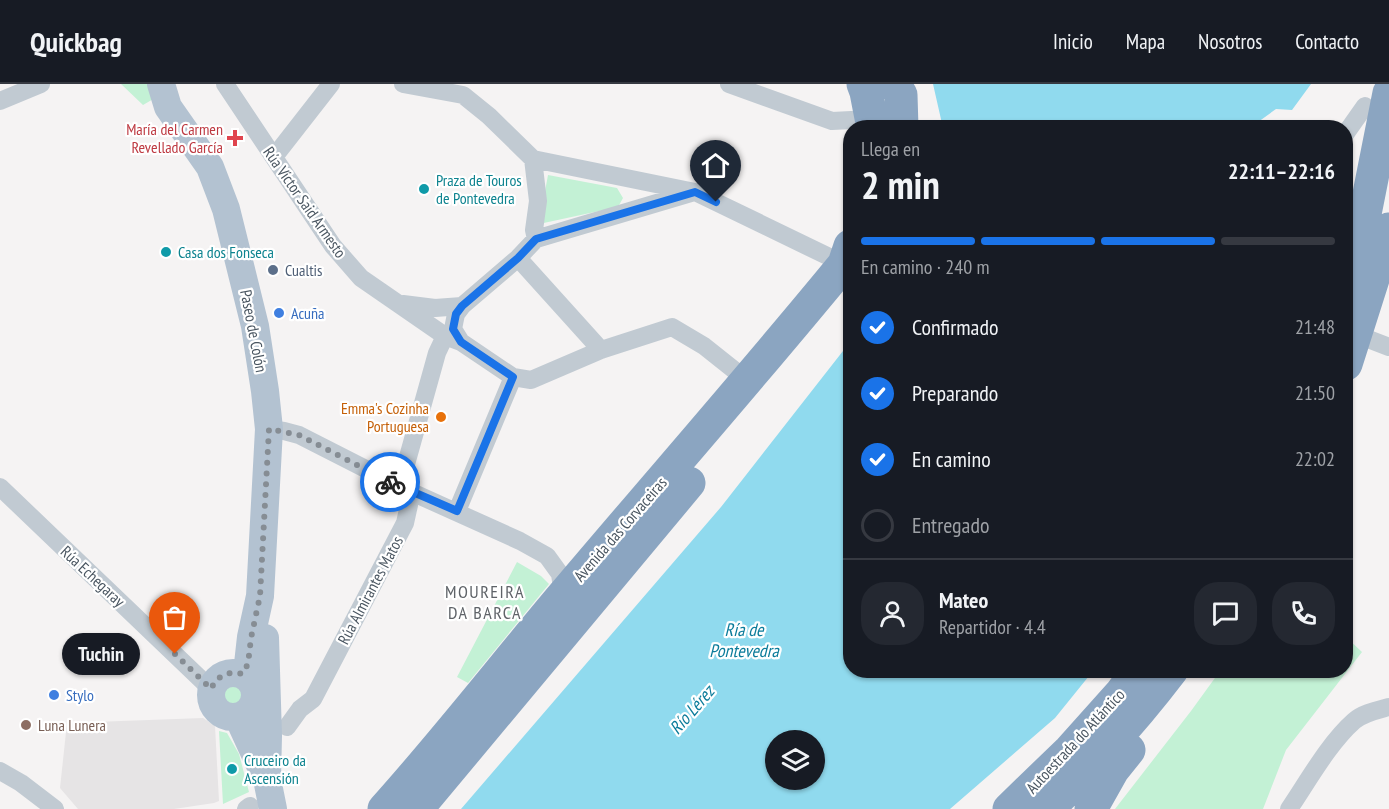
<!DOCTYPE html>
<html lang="es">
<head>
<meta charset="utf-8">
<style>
  body { margin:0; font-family:"PT Sans Narrow",sans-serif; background:#242831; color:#f1f3f6; height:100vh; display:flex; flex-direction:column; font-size:22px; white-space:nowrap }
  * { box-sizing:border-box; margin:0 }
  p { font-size:20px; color:#9ea1a6 }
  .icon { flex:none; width:33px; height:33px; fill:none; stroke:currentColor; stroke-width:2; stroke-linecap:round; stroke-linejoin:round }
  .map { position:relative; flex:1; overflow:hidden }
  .details { position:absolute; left:843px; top:36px; width:510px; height:558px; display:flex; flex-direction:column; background:#171b24; border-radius:24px; box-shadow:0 2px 4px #0004 }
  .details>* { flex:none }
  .fabs { position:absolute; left:765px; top:646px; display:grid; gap:12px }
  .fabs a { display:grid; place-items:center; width:60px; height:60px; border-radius:50%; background:#171b24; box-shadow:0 2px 4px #0004; font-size:30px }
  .pin { position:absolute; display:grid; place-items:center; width:51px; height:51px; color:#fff; margin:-62px -26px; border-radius:50% 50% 50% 0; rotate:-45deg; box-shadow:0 0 6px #0007 }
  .pin .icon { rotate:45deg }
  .courier { position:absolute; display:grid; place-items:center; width:60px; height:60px; margin:-30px; border:4px solid #1a73e8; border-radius:50%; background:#fff; color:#222; box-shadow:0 2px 8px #0007 }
  .bubble { position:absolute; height:42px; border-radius:21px; background:#171b24; box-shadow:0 2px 4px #0004; font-size:20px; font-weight:600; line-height:42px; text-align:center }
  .summary em { font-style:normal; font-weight:600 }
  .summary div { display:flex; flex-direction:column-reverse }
  .summary { display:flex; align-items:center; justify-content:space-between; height:102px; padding:0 18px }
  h1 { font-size:39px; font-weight:600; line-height:45px }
  .bar { display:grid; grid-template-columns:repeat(4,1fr); gap:9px 6px; align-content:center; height:72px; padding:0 18px }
  .bar i { height:8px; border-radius:4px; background:#363941 }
  .bar .active { background:#1a73e8 }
  .bar p { grid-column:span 4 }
  .line { display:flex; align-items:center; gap:15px; padding:0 18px; border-top:2px solid #363941 }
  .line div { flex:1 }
  .round { display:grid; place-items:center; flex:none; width:63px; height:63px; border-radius:24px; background:#242831 }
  ol { padding:0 18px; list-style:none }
  li { display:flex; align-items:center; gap:18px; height:66px }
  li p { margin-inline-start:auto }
  li .icon { padding:6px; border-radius:50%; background:#1a73e8; color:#fff; stroke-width:4 }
  li:last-child { color:#9ea1a6 }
  li i { width:33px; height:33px; border:3px solid #363941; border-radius:50% }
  header { display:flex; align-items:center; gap:36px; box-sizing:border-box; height:84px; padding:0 30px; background:#171b24; border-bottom:2px solid #363941 }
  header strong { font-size:28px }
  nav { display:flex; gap:33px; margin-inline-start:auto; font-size:21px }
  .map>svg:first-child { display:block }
</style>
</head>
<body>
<header>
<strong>Quickbag</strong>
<nav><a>Inicio</a><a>Mapa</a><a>Nosotros</a><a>Contacto</a></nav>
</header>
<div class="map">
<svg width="1389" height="725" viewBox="0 0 1389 725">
  <rect width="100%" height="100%" fill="#f5f3f3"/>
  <path fill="#e6e4e5" d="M203,634l12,8 4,75 -5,2 -40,6h-96l-18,-21 7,-65z"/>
  <path fill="#c3f1d5" d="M121,0h29l5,14 -12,7z
    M548,91l69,13 6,10 -5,9 -79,17z
    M517,478l24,14 8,8 -81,99 -11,-6z
    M1346,553l16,15 -76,98 -23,59h-148l76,-98 29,-40 126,-1z
    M222 611a12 12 0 1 1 24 0a12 12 0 1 1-24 0Z
    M219,647l8,2 12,21 10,38 -26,12z"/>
  <path fill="#90daee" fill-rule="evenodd" d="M933,0h378l-19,26 -16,-1 -25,18 -308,1z
    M850,258v328l243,1 -38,47 -105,91h-489l260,-302zM776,657h38v39h-38z"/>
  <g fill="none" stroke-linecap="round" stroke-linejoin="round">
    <path stroke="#c1cad2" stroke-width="18" d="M225,0l108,162 28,32 84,58 16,6 52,35 18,3 70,-30 71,-23 32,19 44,35
      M403,0l60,11 26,21 44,43
      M729,0l103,37 39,-2
      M0,17l41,-17
      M1346,49l19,-27
      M274,73l57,-73
      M533,75l162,33 149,72
      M533,75l5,42 -4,29 2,9
      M518,174l83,92
      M403,220l32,4 27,-2
      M1350,248l39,15
      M461,258l-8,-13 3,-15 6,-8 56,-48 18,-19 158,-47
      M269,345l15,2 15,4 108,55 113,51 27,15 13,18 3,21
      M0,403l211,202
      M457,427l56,-134
      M287,643l13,-18 13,-10 92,-176 4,-18 -6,-30 34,-122 8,-17
      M0,687l21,12 34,26
      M246,725l4,-3
      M1289,725c19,-28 40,-66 65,-88 9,-8 24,-11 35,-14"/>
    <path stroke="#b3c2d1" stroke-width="28" d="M161,0l7,23 42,60 16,42 29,117 10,65 4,38 -9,167 -9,41 -3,27 -6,10
      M265,554l3,98 -1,43 6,30
      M211 611a22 22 0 1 1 44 0a22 22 0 1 1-44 0Z
      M238,633l28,61"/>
    <path stroke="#8ba5c1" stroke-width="33" d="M863,0l3,8 7,36
      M895,0l6,11 1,33
      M1346,190l19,-60 24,-121
      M1346,280l43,-135
      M384,725c63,-70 120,-144 181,-216 93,-110 188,-218 279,-329l6,-18
      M417,725l272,-326
      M1009,725l61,-59 51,-57 17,-23
      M1048,725c45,-44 86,-89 124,-139
      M1091,725l22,-39 16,-20"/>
  </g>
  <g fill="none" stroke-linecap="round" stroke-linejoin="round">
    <path stroke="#868d94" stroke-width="6" stroke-dasharray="0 10.8" d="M175,570l36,35c6,-13 17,-19 31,-15l6,-10 3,-26 9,-42 9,-167 30,6 91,47"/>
    <path stroke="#1a73e8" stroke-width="8" d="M390,398l67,29 56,-134 -52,-35 -8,-13 3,-15 6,-8 56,-48 18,-19 159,-47 21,10"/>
  </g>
  <path fill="#e0444e" stroke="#fff" stroke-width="2" d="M232 45h6v6h6v6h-6v6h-6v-6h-6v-6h6z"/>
  <g fill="#0f9aa8" stroke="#fff" stroke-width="2">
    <circle cx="424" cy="105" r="6"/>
    <circle cx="166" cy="168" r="6"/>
    <circle cx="232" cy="685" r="6"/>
  </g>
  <circle fill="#5c6f8a" stroke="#fff" stroke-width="2" cx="273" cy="186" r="6"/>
  <g fill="#3f7fe0" stroke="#fff" stroke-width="2">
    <circle cx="279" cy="229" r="6"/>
    <circle cx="54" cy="611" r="6"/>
  </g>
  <circle fill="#e8710a" stroke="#fff" stroke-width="2" cx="441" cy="333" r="6"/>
  <circle fill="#8d6e63" stroke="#fff" stroke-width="2" cx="26" cy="641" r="6"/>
  <g text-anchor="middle" stroke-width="4.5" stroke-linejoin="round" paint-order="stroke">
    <g font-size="16" fill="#be3a42" stroke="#fff" text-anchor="end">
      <text x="223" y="51">María del Carmen<tspan x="223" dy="18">Revellado García</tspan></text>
    </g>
    <g font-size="16" fill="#0d838f" stroke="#fff" text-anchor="start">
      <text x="436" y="102">Praza de Touros<tspan x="436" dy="18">de Pontevedra</tspan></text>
      <text x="178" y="174">Casa dos Fonseca</text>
      <text x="244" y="682">Cruceiro da<tspan x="244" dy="18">Ascensión</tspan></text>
    </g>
    <g font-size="16" fill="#4a5661" stroke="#fff">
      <text transform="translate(305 118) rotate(55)" y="6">Rúa Víctor Said Armesto</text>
      <text transform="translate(254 247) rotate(79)" y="6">Paseo de Colón</text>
      <text transform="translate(620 445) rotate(-49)" y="6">Avenida das Corvaceiras</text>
      <text transform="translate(93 492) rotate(43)" y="6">Rúa Echegaray</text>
      <text transform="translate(370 506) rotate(-62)" y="6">Rúa Almirantes Matos</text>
      <text transform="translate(1075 657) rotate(-47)" y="6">Autoestrada do Atlántico</text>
    </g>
    <g font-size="16" fill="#4e5e75" stroke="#fff" text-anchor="start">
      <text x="285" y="192">Cualtis</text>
    </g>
    <g font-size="16" fill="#366cbe" stroke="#fff" text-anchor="start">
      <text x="291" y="235">Acuña</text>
      <text x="66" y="617">Stylo</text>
    </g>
    <g font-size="16" fill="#c56008" stroke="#fff" text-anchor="end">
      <text x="429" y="330">Emma's Cozinha<tspan x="429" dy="18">Portuguesa</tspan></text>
    </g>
    <g font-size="16" fill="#785e54" stroke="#fff" text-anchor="start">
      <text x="38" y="647">Luna Lunera</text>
    </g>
    <g font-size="18" letter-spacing="1.5" fill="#5f6368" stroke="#fff">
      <text x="485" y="514">MOUREIRA<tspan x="485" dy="21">DA BARCA</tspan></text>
    </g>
    <g font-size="18" font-style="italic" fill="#0c7c9b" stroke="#fff">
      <text x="744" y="552">Ría de<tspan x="744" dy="21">Pontevedra</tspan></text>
      <text transform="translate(692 626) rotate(-49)" y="6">Río Lérez</text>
    </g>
  </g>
</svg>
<div class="fabs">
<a><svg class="icon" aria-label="layers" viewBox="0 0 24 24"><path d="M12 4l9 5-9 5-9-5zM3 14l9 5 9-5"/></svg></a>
</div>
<div class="pin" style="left:175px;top:570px;background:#ea580c"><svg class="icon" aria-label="bag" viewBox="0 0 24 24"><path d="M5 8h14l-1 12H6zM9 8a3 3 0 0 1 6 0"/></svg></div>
<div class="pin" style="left:716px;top:118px;background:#1f2937"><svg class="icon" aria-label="home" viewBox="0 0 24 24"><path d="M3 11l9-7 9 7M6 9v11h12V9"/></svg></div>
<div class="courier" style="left:390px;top:398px"><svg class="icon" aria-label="bike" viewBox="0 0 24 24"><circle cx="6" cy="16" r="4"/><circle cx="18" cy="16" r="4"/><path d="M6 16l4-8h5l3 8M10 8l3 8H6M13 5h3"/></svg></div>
<div class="bubble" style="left:62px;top:549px;width:78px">Tuchin</div>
<section class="details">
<div class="summary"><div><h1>2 min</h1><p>Llega en</p></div><em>22:11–22:16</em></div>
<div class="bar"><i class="active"></i><i class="active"></i><i class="active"></i><i></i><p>En camino · 240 m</p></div>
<ol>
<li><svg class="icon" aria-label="check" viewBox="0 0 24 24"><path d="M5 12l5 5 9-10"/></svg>Confirmado<p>21:48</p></li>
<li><svg class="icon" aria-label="check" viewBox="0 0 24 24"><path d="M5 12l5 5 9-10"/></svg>Preparando<p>21:50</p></li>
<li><svg class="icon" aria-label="check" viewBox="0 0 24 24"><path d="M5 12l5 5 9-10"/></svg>En camino<p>22:02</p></li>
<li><i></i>Entregado</li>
</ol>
<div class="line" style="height:108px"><a class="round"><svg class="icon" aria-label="person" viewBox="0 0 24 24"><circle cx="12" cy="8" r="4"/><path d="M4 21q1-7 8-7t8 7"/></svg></a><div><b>Mateo</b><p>Repartidor · 4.4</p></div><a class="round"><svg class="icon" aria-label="chat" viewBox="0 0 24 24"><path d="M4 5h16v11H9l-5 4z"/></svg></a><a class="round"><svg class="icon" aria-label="phone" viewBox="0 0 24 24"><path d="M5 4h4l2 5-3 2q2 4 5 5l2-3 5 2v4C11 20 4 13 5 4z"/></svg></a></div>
</section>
</div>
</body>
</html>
